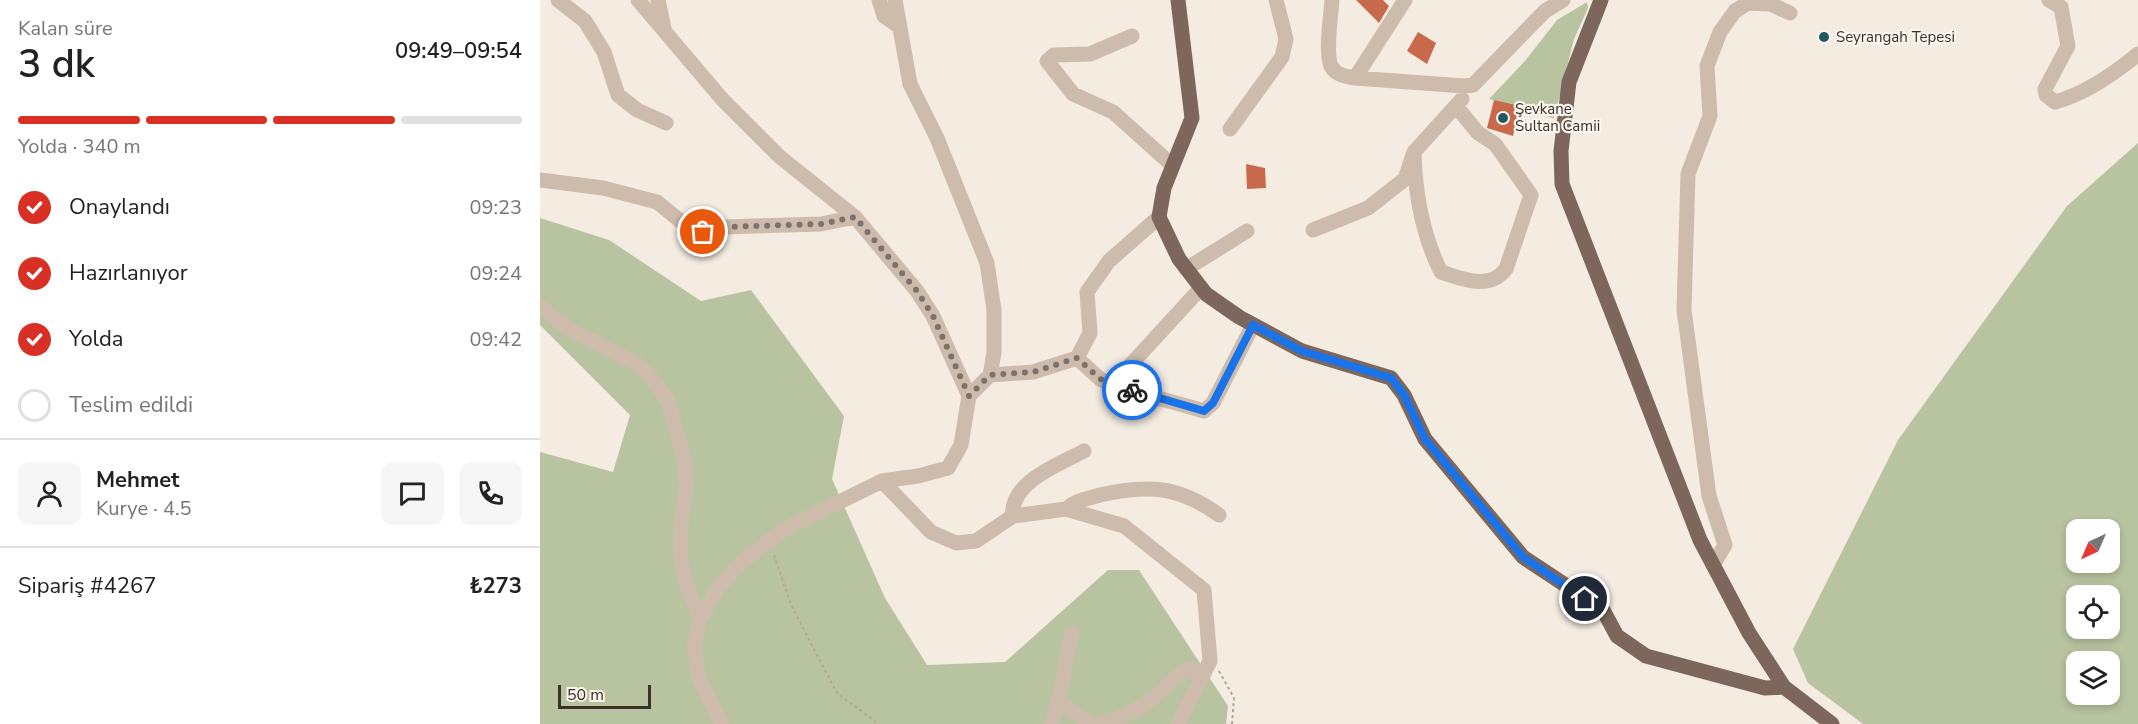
<!DOCTYPE html>
<html lang="tr">
<head>
<meta charset="utf-8">
<style>
  body { margin:0; font-family:"Nunito Sans",sans-serif; background:#f6f6f6; color:#222; height:100vh; display:flex; flex-direction:column; font-size:22px; white-space:nowrap }
  * { box-sizing:border-box; margin:0 }
  p { font-size:20px; color:#767676 }
  .icon { flex:none; width:33px; height:33px; fill:none; stroke:currentColor; stroke-width:2; stroke-linecap:round; stroke-linejoin:round }
  .map { position:relative; flex:1; overflow:hidden }
  .drawer { display:flex; flex-direction:column; background:#fff; width:540px }
  .drawer>* { flex:none }
  .needle { width:39px; rotate:224deg }
  .tools { position:absolute; left:1526px; top:519px; display:grid; gap:12px }
  .tools a { display:grid; place-items:center; width:54px; height:54px; border-radius:12px; background:#fff; box-shadow:0 3px 9px #0003; font-size:30px }
  .scale { position:absolute; left:18px; bottom:15px; width:93px; box-sizing:border-box; padding-left:6px; border:3px solid #3b302b; border-top:0; font-size:16px; line-height:21px; white-space:nowrap; color:#3b302b; -webkit-text-stroke:4px #fbf5ee; paint-order:stroke }
  .pin { position:absolute; display:grid; place-items:center; width:51px; height:51px; color:#fff; margin:-26px; border:3px solid #fff; border-radius:50%; box-shadow:0 2px 6px #0007 }
  .courier { position:absolute; display:grid; place-items:center; width:60px; height:60px; margin:-30px; border:4px solid #1a73e8; border-radius:50%; background:#fff; color:#222; box-shadow:0 2px 8px #0007 }
  .overview em { font-style:normal; font-weight:600 }
  .overview div { display:flex; flex-direction:column-reverse }
  .overview { display:flex; align-items:center; justify-content:space-between; height:102px; padding:0 18px }
  h1 { font-size:39px; font-weight:600; line-height:45px }
  .bar { display:grid; grid-template-columns:repeat(4,1fr); gap:9px 6px; align-content:center; height:72px; padding:0 18px }
  .bar i { height:8px; border-radius:4px; background:#e0e0e0 }
  .bar .on { background:#d93025 }
  .bar p { grid-column:span 4 }
  .line { display:flex; align-items:center; gap:15px; padding:0 18px; border-top:2px solid #e0e0e0 }
  .line div { flex:1 }
  .round { display:grid; place-items:center; flex:none; width:63px; height:63px; border-radius:12px; background:#f6f6f6 }
  ol { padding:0 18px; list-style:none }
  li { display:flex; align-items:center; gap:18px; height:66px }
  li p { margin-inline-start:auto }
  li .icon { padding:6px; border-radius:50%; background:#d93025; color:#fff; stroke-width:4 }
  li:last-child { color:#767676 }
  li i { width:33px; height:33px; border:3px solid #e0e0e0; border-radius:50% }
  main { display:flex; flex:1; min-height:0 }
  .map>svg:first-child { display:block }
</style>
</head>
<body>
<main>
<section class="drawer">
<div class="overview"><div><h1>3 dk</h1><p>Kalan süre</p></div><em>09:49–09:54</em></div>
<div class="bar"><i class="on"></i><i class="on"></i><i class="on"></i><i></i><p>Yolda · 340 m</p></div>
<ol>
<li><svg class="icon" aria-label="check" viewBox="0 0 24 24"><path d="M5 12l5 5 9-10"/></svg>Onaylandı<p>09:23</p></li>
<li><svg class="icon" aria-label="check" viewBox="0 0 24 24"><path d="M5 12l5 5 9-10"/></svg>Hazırlanıyor<p>09:24</p></li>
<li><svg class="icon" aria-label="check" viewBox="0 0 24 24"><path d="M5 12l5 5 9-10"/></svg>Yolda<p>09:42</p></li>
<li><i></i>Teslim edildi</li>
</ol>
<div class="line" style="height:108px"><a class="round"><svg class="icon" aria-label="person" viewBox="0 0 24 24"><circle cx="12" cy="8" r="4"/><path d="M4 21q1-7 8-7t8 7"/></svg></a><div><b>Mehmet</b><p>Kurye · 4.5</p></div><a class="round"><svg class="icon" aria-label="chat" viewBox="0 0 24 24"><path d="M4 5h16v11H9l-5 4z"/></svg></a><a class="round"><svg class="icon" aria-label="phone" viewBox="0 0 24 24"><path d="M5 4h4l2 5-3 2q2 4 5 5l2-3 5 2v4C11 20 4 13 5 4z"/></svg></a></div>
<div class="line" style="height:78px"><div>Sipariş #4267</div><b>₺273</b></div>
</section>
<div class="map">
<svg width="1598" height="724" viewBox="0 0 1598 724">
  <rect width="100%" height="100%" fill="#f4ebe1"/>
  <path fill="#b8c4a0" fill-rule="evenodd" d="M1047,2l1,6 -14,31 -20,79c-22,-3 -43,-14 -65,-19l36,-38 32,-41z
    M1598,143v581h-275l-55,-41 -15,-34 105,-209 169,-234zM1536,530h33v32h-33zM1536,596h33v32h-33zM1536,662h33v32h-33z
    M0,218l69,22 92,61 50,-11 93,126 -12,63 53,119 42,67 78,-3 103,-92h31l89,136 -2,18h-686v-272l73,20 17,-57 -90,-90z"/>
  <path fill="#c8694b" d="M816,0h27l6,6 -10,17z
    M878,32l18,11 -9,21 -20,-13z
    M954,100l26,6 -7,30 -26,-8z
    M706,164l19,4 1,20 -19,1z"/>
  <g fill="none" stroke-linecap="round" stroke-linejoin="round">
    <path stroke="#b9a596" stroke-width="2" stroke-dasharray="3 3" stroke-linecap="butt" d="M234,555l18,52 45,86 42,31
      M679,671l15,27 -2,26"/>
    <path stroke="#cdbbac" stroke-width="15" d="M18,0l27,21 19,31 14,43 19,15 29,13
      M98,0l84,99 58,58 75,60 62,74 16,25 36,80
      M118,0l6,28
      M339,0l5,16 16,11
      M792,0c-1,16 -7,52 -1,66 4,9 16,11 24,12l109,8 9,-1 72,-74 18,-11
      M1509,0l12,7 7,39 -23,43 1,6 9,7c29,-8 60,-29 83,-48
      M592,36l-42,18 -36,1 -7,6 26,33 40,18 59,53
      M815,78l50,-78
      M690,129l52,-72 4,-18 -10,-39
      M874,152c1,42 8,82 27,120 22,7 48,19 65,-3l25,-74 -36,-51 -17,-11 -22,-27
      M0,180l63,8 54,14 27,22 19,8 20,-5 98,-3 34,-7
      M773,230l55,-22 37,-29 9,-27 48,-53
      M646,269l61,-38
      M0,306l27,22 69,35 14,13 18,25 16,58 2,28 -6,46 1,28 4,20 15,37
      M537,358l23,21 12,6 92,26 9,-8 40,-78
      M450,375l43,-3 44,-14 13,-25 -3,-41 22,-31 50,-44
      M572,385l89,-97
      M342,481l49,51 25,11 20,-2 37,-25 53,-7 58,17 80,64 6,71 -32,63
      M526,509c10,-9 21,-10 34,-14 48,-11 79,-9 119,20
      M473,516c-4,-34 47,-52 71,-65
      M1173,565l12,-20 -16,-49 -25,-186 4,-136 22,-58 -3,-50 13,-34 15,-21 13,-8 22,1 20,9
      M520,703l31,21
      M182,724l-23,-45 -5,-33 6,-28 18,-30 26,-28 41,-31 97,-48 36,-5 30,-8 13,-23 8,-49 21,-21 4,-22v-43l-7,-47 -50,-125 -27,-54 -15,-84
      M511,724c12,-29 13,-61 21,-91
      M558,724c19,-4 41,-14 55,-26 13,-10 21,-22 36,-30l14,8"/>
    <path stroke="#7d675c" stroke-width="15" d="M638,0l14,118 -28,70 -5,29 20,42 27,35 33,23 63,34 89,27 13,17 21,44 98,118 80,53 14,26 29,20 119,32 19,-1
      M1061,0l-32,82 -8,69 1,33 138,356 49,93 35,54 48,37"/>
  </g>
  <g fill="none" stroke-linecap="round" stroke-linejoin="round">
    <path stroke="#7c716b" stroke-width="6" stroke-dasharray="0 10.8" d="M163,232l20,-5 98,-3 34,-7 62,74 16,25 36,80 21,-21 43,-3 44,-14 23,21 32,11"/>
    <path stroke="#1a73e8" stroke-width="8" d="M592,390l72,21 9,-8 40,-78 49,26 89,27 13,17 21,44 98,118 62,42"/>
  </g>
  <g fill="#1f5a5e" stroke="#fbf5ee" stroke-width="2">
    <circle cx="1284" cy="37" r="6"/>
    <circle cx="963" cy="118" r="6"/>
  </g>
  <g text-anchor="middle" stroke-width="4.5" stroke-linejoin="round" paint-order="stroke">
    <g font-size="15" fill="#3b302b" stroke="#fbf5ee" text-anchor="start">
      <text x="1296" y="42">Seyrangah Tepesi</text>
      <text x="975" y="114">Şevkane<tspan x="975" dy="17">Sultan Camii</tspan></text>
    </g>
  </g>
</svg>
<div class="tools">
<a><svg class="needle" viewBox="-14 -14 28 28"><path d="M0-13l5 13h-10z" fill="#e53935"/><path d="M0 13l5-13h-10z" fill="#767676"/></svg></a>
<a><svg class="icon" aria-label="locate" viewBox="0 0 24 24"><circle cx="12" cy="12" r="6"/><path d="M12 2v4M12 18v4M2 12h4M18 12h4"/></svg></a>
<a><svg class="icon" aria-label="layers" viewBox="0 0 24 24"><path d="M12 4l9 5-9 5-9-5zM3 14l9 5 9-5"/></svg></a>
</div>
<div class="scale">50 m</div>
<div class="pin" style="left:163px;top:232px;background:#ea580c"><svg class="icon" aria-label="bag" viewBox="0 0 24 24"><path d="M5 8h14l-1 12H6zM9 8a3 3 0 0 1 6 0"/></svg></div>
<div class="pin" style="left:1045px;top:599px;background:#1f2937"><svg class="icon" aria-label="home" viewBox="0 0 24 24"><path d="M3 11l9-7 9 7M6 9v11h12V9"/></svg></div>
<div class="courier" style="left:592px;top:390px"><svg class="icon" aria-label="bike" viewBox="0 0 24 24"><circle cx="6" cy="16" r="4"/><circle cx="18" cy="16" r="4"/><path d="M6 16l4-8h5l3 8M10 8l3 8H6M13 5h3"/></svg></div>
</div>
</main>
</body>
</html>
